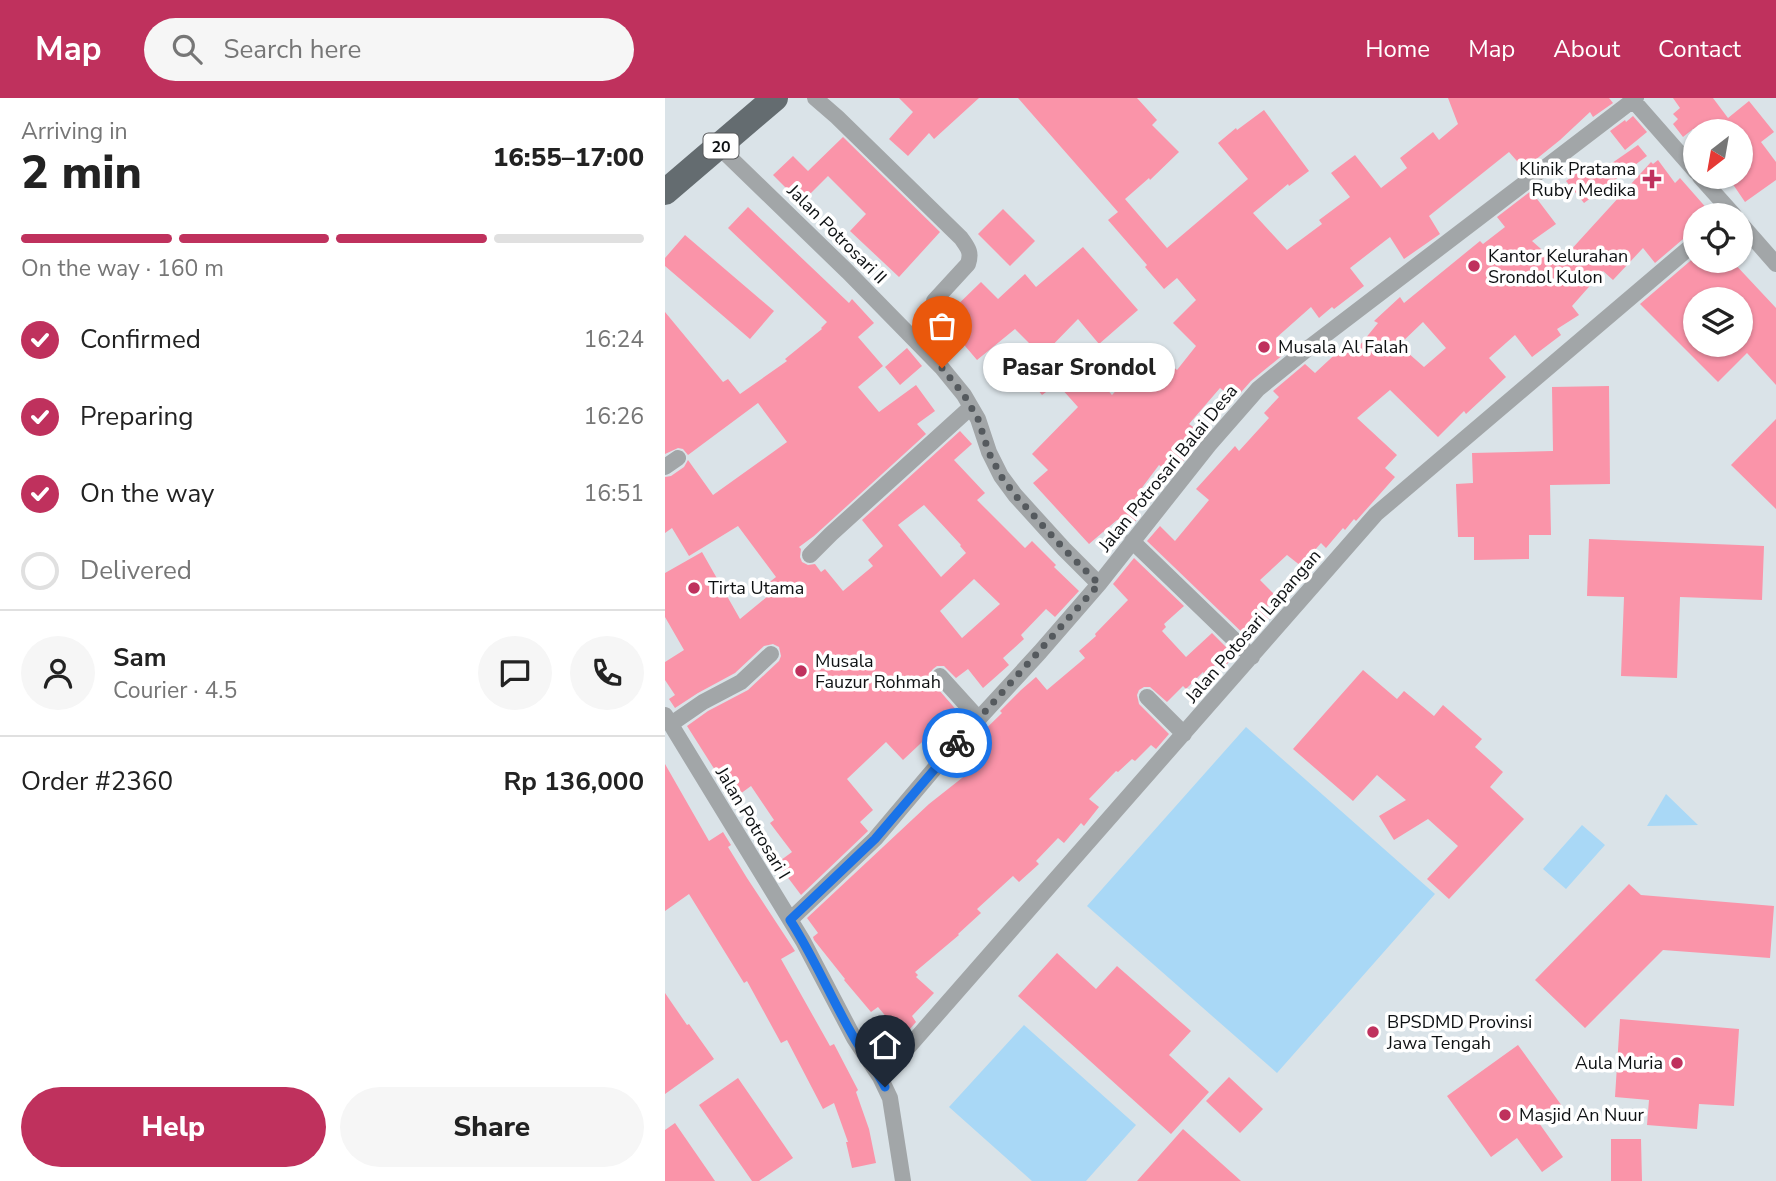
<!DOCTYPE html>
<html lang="en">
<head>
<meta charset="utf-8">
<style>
  body { margin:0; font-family:"Nunito Sans",sans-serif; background:#f6f6f6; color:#222; height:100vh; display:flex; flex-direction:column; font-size:26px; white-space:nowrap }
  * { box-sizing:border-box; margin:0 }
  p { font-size:23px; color:#767676 }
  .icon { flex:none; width:38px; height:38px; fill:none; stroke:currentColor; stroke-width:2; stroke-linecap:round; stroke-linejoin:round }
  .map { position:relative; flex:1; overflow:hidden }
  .sheet { display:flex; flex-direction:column; background:#fff; width:665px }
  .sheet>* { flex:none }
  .needle { width:46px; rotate:211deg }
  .fabs { position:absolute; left:1018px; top:21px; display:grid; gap:14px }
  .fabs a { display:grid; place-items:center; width:70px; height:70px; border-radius:50%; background:#fff; box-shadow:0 2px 5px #0004; font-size:35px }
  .pin { position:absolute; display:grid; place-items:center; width:60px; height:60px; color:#fff; margin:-72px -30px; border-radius:50% 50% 50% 0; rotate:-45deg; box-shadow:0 0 7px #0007 }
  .pin .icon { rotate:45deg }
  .courier { position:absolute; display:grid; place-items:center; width:70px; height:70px; margin:-35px; border:5px solid #1a73e8; border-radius:50%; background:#fff; color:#222; box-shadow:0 2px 9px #0007 }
  .bubble { position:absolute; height:49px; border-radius:24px; background:#fff; box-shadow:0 2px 5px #0004; font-size:23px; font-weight:800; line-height:49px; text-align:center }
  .headline em { font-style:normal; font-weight:800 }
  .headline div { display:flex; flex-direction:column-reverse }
  .headline { display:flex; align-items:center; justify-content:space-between; height:119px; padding:0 21px }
  h1 { font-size:46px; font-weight:800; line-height:52px }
  .bar { display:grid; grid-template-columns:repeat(4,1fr); gap:10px 7px; align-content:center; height:84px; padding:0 21px }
  .bar i { height:9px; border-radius:5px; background:#e0e0e0 }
  .bar .selected { background:#bf315d }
  .bar p { grid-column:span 4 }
  .line { display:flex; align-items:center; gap:18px; padding:0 21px; border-top:2px solid #e0e0e0 }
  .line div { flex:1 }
  .round { display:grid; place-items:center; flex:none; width:74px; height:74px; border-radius:37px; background:#f6f6f6 }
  ol { padding:0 21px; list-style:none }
  li { display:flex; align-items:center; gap:21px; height:77px }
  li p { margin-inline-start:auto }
  li .icon { padding:7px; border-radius:50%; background:#bf315d; color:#fff; stroke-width:4 }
  li:last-child { color:#767676 }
  li i { width:38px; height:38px; border:4px solid #e0e0e0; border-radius:50% }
  .cta { display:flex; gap:14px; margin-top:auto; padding:14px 21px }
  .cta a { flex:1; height:80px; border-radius:42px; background:#bf315d; color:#fff; font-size:28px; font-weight:800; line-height:80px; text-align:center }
  .cta a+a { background:#f6f6f6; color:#222 }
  header { display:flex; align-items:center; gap:42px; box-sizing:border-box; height:98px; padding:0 35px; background:#bf315d; color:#fff }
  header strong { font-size:33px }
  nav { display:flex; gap:38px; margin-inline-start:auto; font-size:24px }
  .search { width:490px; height:63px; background:#f6f6f6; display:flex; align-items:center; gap:18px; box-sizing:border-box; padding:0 24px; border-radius:38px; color:#767676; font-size:26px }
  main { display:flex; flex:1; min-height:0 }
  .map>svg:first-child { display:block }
</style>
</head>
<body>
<header>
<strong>Map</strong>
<div class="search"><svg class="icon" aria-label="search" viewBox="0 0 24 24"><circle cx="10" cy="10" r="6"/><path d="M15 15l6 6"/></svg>Search here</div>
<nav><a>Home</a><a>Map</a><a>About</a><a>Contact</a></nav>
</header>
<main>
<section class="sheet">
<div class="headline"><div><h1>2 min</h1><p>Arriving in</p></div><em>16:55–17:00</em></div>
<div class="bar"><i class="selected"></i><i class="selected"></i><i class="selected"></i><i></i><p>On the way · 160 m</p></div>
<ol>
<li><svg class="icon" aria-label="check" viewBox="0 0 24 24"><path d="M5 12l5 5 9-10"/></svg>Confirmed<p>16:24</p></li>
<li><svg class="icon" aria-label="check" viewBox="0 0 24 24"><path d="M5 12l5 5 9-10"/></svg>Preparing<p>16:26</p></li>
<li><svg class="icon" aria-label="check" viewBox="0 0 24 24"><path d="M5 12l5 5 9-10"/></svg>On the way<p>16:51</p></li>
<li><i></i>Delivered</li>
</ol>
<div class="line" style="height:126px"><a class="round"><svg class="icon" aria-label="person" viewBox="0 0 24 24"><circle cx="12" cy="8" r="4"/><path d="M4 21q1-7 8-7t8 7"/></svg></a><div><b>Sam</b><p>Courier · 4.5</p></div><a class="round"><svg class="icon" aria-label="chat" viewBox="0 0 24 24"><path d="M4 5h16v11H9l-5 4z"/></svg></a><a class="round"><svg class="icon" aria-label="phone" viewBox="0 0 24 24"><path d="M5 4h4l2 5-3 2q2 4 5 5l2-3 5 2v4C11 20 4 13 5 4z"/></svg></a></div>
<div class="line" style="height:91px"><div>Order #2360</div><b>Rp 136,000</b></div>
<div class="cta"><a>Help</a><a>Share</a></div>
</section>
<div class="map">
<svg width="1111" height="1083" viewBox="0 0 1111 1083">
  <rect width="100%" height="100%" fill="#dae3e8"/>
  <path fill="#a9d8f6" d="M581,629l189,167 -158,179 -190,-167z
    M1001,696l32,31 -51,1z
    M917,727l23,20 -39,44 -23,-20z
    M359,927l112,100 -50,56h-54l-83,-74z"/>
  <path fill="#fa94a9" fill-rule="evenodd" d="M234,0h80l-45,41 -5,-6 -21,23 -19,-17 24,-27z
    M353,0h119l20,22 -5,5 27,27 -29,28 -1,-2 -24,21 42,49 81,-69 -30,-36 18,-15 1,2 27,-20 45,61 -20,15 -1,-2 -35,29 34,37 35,-26 -3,-4 31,-23 -19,-24 24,-18 26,33 26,-20 -7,-10 33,-26 6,8 19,-16 -10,-26h161l4,5 -20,14 -3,-5 -30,28 -36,29 -15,-17 -80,64 11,18 -36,25 -14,-22 -40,31 14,18 -30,23 -2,-2 -13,11 -8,-11 -35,31 13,12 -38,31 -16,18 -15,-11 -31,36 15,11 -32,40 -13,-10 -18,24 4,3 -15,19 7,8 -10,12 -10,-11 -28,24 -56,-61 15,-13 -16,-16 46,-47 -18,-20 25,-23 27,31 10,-11 4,4 31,-35 20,17 19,-24 -23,-23 23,-23 -19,-22 -13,11 -19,-22 2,-2 -39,-45 10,-8z
    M1008,0h40l15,20 21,-17 25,31 -13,10 15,20v18l-31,22 -17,-25h13v-46h-46l-2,-2 -10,8 -10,-13 5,-5 -5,-5 7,-6z
    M968,18l14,16 -22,18 -15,-19 15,-11 1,2z
    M178,39l97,95 -41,45 -49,-46 16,-17 -38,-38 -27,27 -28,-28 20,-19 15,15z
    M973,47l9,11 -63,47 -18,-22 16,-12 6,7 12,-9 2,3z
    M993,62l17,23 5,-5 29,33 -5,4h-8v17l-7,2 -34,29 -12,-15 -30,32 -10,-9 -31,35 7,9 -22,14 4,6 -29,22 -17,-22 -26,23 17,19 -40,37 -2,-3 -26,26 -48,-47 -33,28 40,37 -12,13 10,9 -39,44 -2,-2 -9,11 -2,-2 -17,20 -5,-5 -20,23 -14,-11 -27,25 17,17 -12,13 6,5 -20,26 -104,-100 13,-15 15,15 34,-41 -13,-11 39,-43 4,5 30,-33 -5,-5 15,-16 -6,-6 32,-27 10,9 28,-26 8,9 27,-33 -4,-2 26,-24 4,6 76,-62 3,3 22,-17 -8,-10 34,-26 25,33 -24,17 26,23 93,-102 2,2zM758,224l23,26 -22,19 -25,-22z
    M83,109l101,96 3,-4 22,24 -16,14 25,29 -25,21 21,25 37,-27 19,26 -18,13 9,10 -112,102 -15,11 2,2 -1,8 2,5 6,3 7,-1 6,8 4,-3 18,22 30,-25 -5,-6 15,-14 -21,-26 98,-89 12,13 -18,16 31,33 -8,7 48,48 7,-7 24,24 -2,2 25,24 -24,26 -9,-8 -25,26 3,4 -21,19 6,7 -26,23 -15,-19 -12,9 -12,-12h-7l-4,3 -3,4 2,9 27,31 -20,18 -2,-3 -34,32 -17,-18 -39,37 26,31 -13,12 8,9 -67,64 -24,-32 15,-11 -22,-29 4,-3 -23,-34 -15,11 -23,-30 -26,-41 21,-15 40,-21 31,-29 2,-5 -2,-9 -6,-3 -9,2 -29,27 -37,20 -23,15 -6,-9 6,-4 -10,-15v-18l19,-12 -19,-33v-44l37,-21 38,67 28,-23 -6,-8 14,-11 -38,-51 -49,30 -17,-28 -7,5v-56l6,-1 13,-9 4,-7 25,35 74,-53 -29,-39 -70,52 -5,-6 -5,-1 -13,6v-142l58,70 5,-3 12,15 47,-33 -2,-2 37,-30 -1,-1 6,-6 -99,-94zM259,407l37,40 -1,1 6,7 -25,24 -43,-52zM309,481l26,25 -38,34 -22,-27z
    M338,111l32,32 -25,25 -32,-32z
    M20,137l89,76 -24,28 -85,-73v-8z
    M418,149l55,63 -39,34 -21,-25 -36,37 -27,-27 -38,31 -17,-20 3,-2 -19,-20 37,-36 17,17 27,-25 11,13z
    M1031,158v5h36l44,47v77l-29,-32 -29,29 -78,-78zM1031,201h45v46h-45z
    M242,250l15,18 -22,19 -15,-18z
    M383,266l13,17 -19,14 -13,-16z
    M944,288l1,98 -60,1 1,50h-22v24l-55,1v-23h-16l-2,-53 17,-1 -1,-30 81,-2 -1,-64z
    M1111,321v90l-45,-44z
    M924,441l175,7 -2,54 -82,-3 -3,81 -56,-2 3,-79 -37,-1z
    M469,460l50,48 -20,18 2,3 -4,4 24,26 26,-24 23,23 -13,13 -5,-6 -12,12 -2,-3 -17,17 -3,-3 -16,16 -17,-15h-6l-5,3 -2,5 2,9 30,30 -13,15 -5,-4 -16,16 -3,-2 -14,13 -2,-1 -27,28 10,8 -15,19 -3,-3 -17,20 -6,-5 -22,23 3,3 -20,18 -6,-6 -36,33 4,4 -23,21 1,1 -44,37 3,3 -2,2 18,16 -22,23 4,6 -13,15 -25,-30 -7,5 -27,-32 1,-1 -31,-39 -1,-3 5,-4 -11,-15 122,-114 52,-41 -14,-16 35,-34 -2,-2 21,-21 15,-13 11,13 38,-32 -6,-7 17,-15 -1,-2 33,-34 -15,-16z
    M698,572l34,29 7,-8 30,25 9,-11 39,34 -7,8 28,25 -13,15 34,32 -75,80 -22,-20 31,-33 -30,-27 -34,21 -15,-24 27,-16 -29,-25 -24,26 -60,-52z
    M0,666l44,77 14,-9 8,13 -3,2 19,31 48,73 -14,8 49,87 4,-2 24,46 -2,2 13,37 7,34 -24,5 -6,-26h2l-14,-39 -11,6 -36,-69 -6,3 -34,-62 -3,2 -55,-89 -24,17z
    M964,786l12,11 133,11 -4,52 -107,-8 -78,78 -50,-48z
    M392,855l39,36 21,-23 74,65 -22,24 40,37 -38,42 -153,-138z
    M0,895l22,32 2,-1 25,35 -49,35z
    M955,921l119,10 -5,77 -35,-2 -2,25 -50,-4 2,-25 -34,-3z
    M853,947l44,61 -23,17 24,34 -21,15 -25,-34 -26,19 -44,-61z
    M564,979l34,32 -23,24 -34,-32z
    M73,980l55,80 -34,23h-7l-53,-76z
    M10,1025l40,58h-50v-51z
    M518,1031l58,52h-104z
    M946,1041h30l1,42h-31z"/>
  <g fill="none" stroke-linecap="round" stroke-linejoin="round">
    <path stroke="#a2a6a8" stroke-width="16" d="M150,0l22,19 124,121c7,10 11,14 7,26l-34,37
      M966,0l65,74
      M54,49l129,125 94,96 22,27 14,24 11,33 12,24 14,19 49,54 35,35
      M1035,79l34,38
      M1076,126l35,40
      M0,369l13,-9
      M467,443l120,116
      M145,457l21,-21 140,-127
      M275,578l39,43
      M482,599l37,37
      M0,617l138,226 51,97 26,39 10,21 13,83
      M6,626l32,-22 38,-20 30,-28
      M125,822l85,-81 76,-90 89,-97 59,-68 110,-139 49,-56 53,-43 325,-248
      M215,979l25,-26 471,-537 320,-272"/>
    <path stroke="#646c70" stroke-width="26" d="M0,94l110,-94"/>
  </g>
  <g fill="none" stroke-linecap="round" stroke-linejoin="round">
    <path stroke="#555a5e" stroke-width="7" stroke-dasharray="0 12.6" d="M277,270l22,27 14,24 11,34 12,23 14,19 49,54 35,35 -142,159"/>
    <path stroke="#1a73e8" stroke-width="9" d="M220,989c-9,-18 -22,-33 -32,-51 -22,-38 -39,-79 -63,-116l85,-81 82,-96"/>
  </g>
  <g fill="#bf315d" stroke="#fff" stroke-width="2.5">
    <path d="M983.5 70.5h7v7h7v7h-7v7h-7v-7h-7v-7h7z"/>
    <circle cx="809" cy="168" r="7"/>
    <circle cx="599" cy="249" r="7"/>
    <circle cx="29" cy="490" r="7"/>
    <circle cx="136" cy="573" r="7"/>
    <circle cx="708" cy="934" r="7"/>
    <circle cx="1012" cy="965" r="7"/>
    <circle cx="840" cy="1017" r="7"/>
  </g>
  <g text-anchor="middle" stroke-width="7" stroke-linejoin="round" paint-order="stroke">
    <rect fill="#fff" stroke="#56585a" stroke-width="2" x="38.5" y="35.5" width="35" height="25" rx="5"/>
    <g font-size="16" font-weight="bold" fill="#0e1113">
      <text x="56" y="54">20</text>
    </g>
    <g font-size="18" fill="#0e1113" stroke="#fff" text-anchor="start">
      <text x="971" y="77" text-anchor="end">Klinik Pratama<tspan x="971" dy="21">Ruby Medika</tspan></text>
      <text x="823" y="164">Kantor Kelurahan<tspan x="823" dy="21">Srondol Kulon</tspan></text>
      <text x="613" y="255">Musala Al Falah</text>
      <text x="43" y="496">Tirta Utama</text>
      <text x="150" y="569">Musala<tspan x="150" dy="21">Fauzur Rohmah</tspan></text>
      <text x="722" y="930">BPSDMD Provinsi<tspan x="722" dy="21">Jawa Tengah</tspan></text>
      <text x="998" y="971" text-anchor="end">Aula Muria</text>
      <text x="854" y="1023">Masjid An Nuur</text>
    </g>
    <g font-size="18" fill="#0e1113" stroke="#fff">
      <text transform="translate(172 136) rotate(45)" y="6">Jalan Potrosari II</text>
      <text transform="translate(503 370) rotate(-51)" y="6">Jalan Potrosari Balai Desa</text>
      <text transform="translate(588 528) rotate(-49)" y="6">Jalan Potosari Lapangan</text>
      <text transform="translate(88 725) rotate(59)" y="6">Jalan Potrosari I</text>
    </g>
  </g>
</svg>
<div class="fabs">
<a><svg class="needle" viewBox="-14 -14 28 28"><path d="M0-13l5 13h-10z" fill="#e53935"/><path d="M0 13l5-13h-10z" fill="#767676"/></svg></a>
<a><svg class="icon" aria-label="locate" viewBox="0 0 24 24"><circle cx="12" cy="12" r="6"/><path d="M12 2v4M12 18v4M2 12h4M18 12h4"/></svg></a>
<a><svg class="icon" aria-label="layers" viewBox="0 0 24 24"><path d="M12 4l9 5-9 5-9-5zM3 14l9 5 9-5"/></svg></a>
</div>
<div class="pin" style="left:277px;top:270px;background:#ea580c"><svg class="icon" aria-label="bag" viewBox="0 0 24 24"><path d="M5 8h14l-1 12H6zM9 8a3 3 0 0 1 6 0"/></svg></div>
<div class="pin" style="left:220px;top:989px;background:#1f2937"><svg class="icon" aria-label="home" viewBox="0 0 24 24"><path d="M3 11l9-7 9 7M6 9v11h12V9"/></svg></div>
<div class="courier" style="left:292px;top:645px"><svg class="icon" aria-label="bike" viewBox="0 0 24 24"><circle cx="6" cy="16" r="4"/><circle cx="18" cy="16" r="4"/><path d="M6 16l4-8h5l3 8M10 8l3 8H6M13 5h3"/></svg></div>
<div class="bubble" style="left:318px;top:245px;width:192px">Pasar Srondol</div>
</div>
</main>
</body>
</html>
